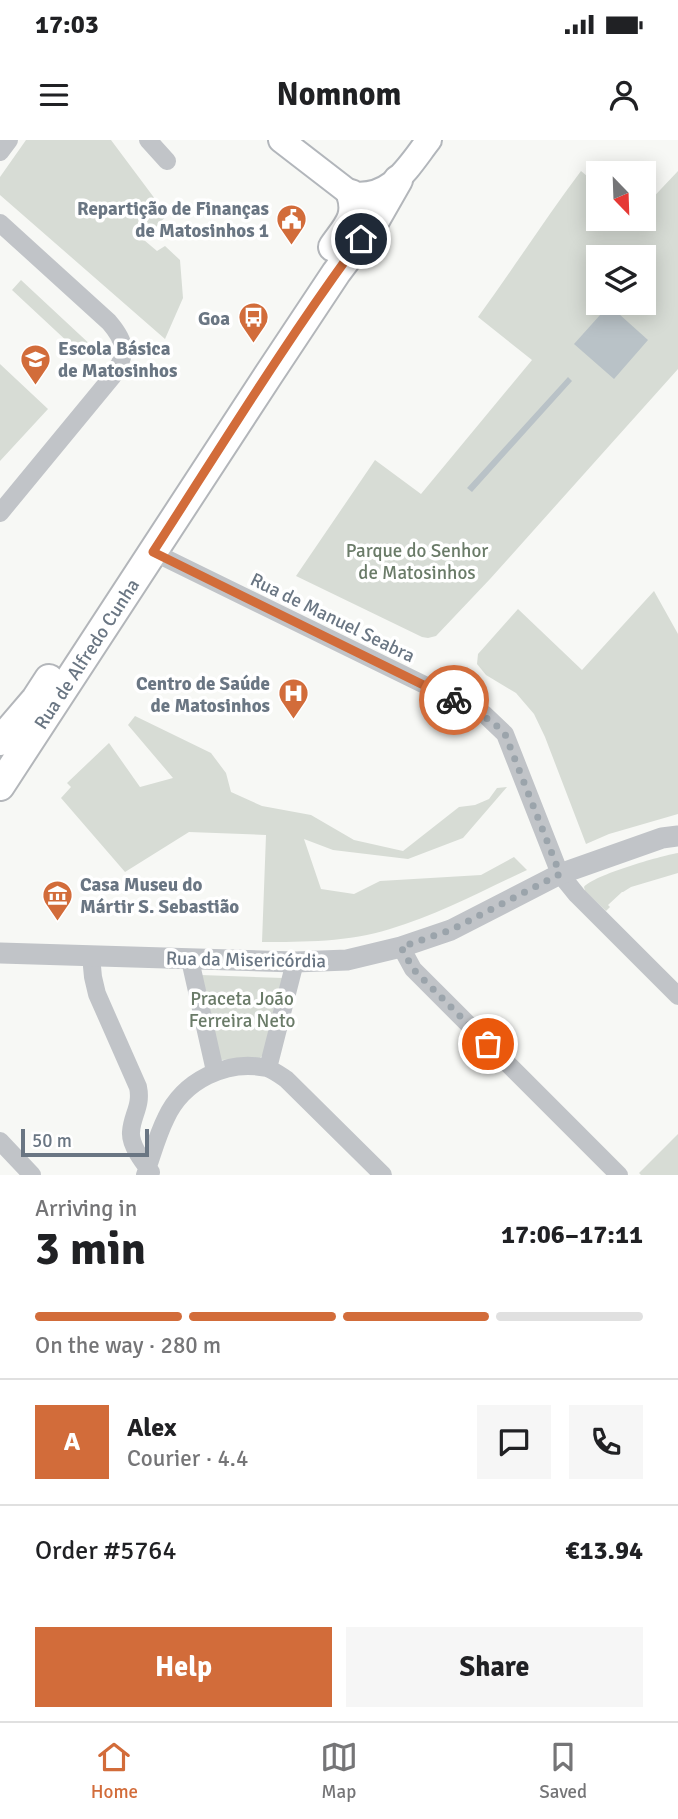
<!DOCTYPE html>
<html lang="en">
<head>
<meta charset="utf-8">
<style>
  body { margin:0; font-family:Signika,sans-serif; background:#f6f6f6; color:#202124; height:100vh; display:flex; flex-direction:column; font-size:26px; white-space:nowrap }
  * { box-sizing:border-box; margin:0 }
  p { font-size:23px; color:#757577 }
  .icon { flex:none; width:38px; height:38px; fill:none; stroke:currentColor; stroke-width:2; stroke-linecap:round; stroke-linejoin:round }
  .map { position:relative; height:1035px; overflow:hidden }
  .drawer { display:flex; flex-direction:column; background:#fff; flex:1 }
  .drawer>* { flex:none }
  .needle { width:46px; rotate:157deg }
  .buttons { position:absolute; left:586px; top:21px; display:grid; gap:14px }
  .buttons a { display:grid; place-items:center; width:70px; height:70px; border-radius:0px; background:#fff; box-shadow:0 4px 18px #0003; font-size:35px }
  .scale { position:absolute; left:21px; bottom:18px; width:128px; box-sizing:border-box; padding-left:7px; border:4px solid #6a7683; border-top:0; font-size:19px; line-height:24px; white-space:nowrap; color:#6a7683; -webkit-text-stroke:5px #fff; paint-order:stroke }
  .pin { position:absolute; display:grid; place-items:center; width:60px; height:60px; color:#fff; margin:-30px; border:4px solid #fff; border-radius:50%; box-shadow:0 2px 7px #0007 }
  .courier { position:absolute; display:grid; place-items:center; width:70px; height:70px; margin:-35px; border:5px solid #d26c3a; border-radius:50%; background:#fff; color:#222; box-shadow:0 2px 9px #0007 }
  .summary em { font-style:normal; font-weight:700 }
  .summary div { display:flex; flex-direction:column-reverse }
  .summary { display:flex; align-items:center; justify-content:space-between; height:119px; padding:0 35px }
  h1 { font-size:46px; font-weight:700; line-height:52px }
  .bar { display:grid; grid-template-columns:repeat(4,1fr); gap:10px 7px; align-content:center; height:84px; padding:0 35px }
  .bar i { height:9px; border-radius:5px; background:#e0e0e0 }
  .bar .on { background:#d26c3a }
  .bar p { grid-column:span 4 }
  .line { display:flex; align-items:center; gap:18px; padding:0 35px; border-top:2px solid #e0e0e0 }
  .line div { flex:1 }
  .round { display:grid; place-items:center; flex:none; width:74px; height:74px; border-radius:0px; background:#f6f6f6 }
  .primary-button { display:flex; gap:14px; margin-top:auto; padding:14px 35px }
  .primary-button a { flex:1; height:80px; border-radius:0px; background:#d26c3a; color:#fff; font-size:28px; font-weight:700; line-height:80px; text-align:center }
  .primary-button a+a { background:#f6f6f6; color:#202124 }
  .status { display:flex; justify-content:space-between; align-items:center; height:49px; padding:0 35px; background:#fff; direction:ltr }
  .status svg { height:19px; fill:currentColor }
  header { display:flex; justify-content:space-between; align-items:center; height:91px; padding:0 35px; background:#fff; font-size:32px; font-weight:700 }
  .dock { display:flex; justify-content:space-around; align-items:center; height:98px; border-top:2px solid #e0e0e0; background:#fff; font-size:19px; color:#757577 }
  .dock a { display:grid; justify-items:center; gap:4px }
  .dock .on { color:#d26c3a }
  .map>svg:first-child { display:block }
</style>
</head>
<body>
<div class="status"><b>17:03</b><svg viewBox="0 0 49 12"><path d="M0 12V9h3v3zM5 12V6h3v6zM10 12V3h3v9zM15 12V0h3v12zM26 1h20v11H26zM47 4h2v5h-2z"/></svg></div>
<header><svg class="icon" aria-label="menu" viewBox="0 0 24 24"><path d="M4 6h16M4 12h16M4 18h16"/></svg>Nomnom<svg class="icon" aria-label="person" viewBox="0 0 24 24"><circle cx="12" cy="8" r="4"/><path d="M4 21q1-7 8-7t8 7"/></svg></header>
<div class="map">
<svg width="678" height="1035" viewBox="0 0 678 1035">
  <rect width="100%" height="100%" fill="#f7f8f5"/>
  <path fill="#d7dcd5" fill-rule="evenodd" d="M26,0h85l56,75 -23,25 13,11 8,-5 15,14 3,38 -18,41 -165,-144v-18z
    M581,31l17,14v34h46v-12l34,-36v198l-188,210 -54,57 -8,2 -6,-1 -126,-61 79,-116 46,34 111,-134 -54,-43c35,-48 67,-98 103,-146zM598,117h46v46h-46z
    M21,140l73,68 -9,10 -73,-68z
    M0,224l48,45 -48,52z
    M654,451l24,43v180l-69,20 -23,10 -41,-107 -11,-23 -18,-21 -30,-18 -9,-11 1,-10 40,-45 64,61z
    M135,576l76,37 15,20 5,19 31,14 49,9 43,25 49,11 56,-44 16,-2 14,-6 8,-11 10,-1 -44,51 -55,21 -75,-9 -29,-11 17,50 33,5 26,-13 101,-6 33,-18 13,13c-45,21 -90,45 -137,59 -40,13 -87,13 -128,13l4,-107 -77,-3 -64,40 -64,-74 10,-11 -4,-4 42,-40 31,44 33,-9 -45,-53z
    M678,713v20l-47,14 -8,5h-1l-14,13 2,2 -4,4 -21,-20 -1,-4c10,-12 76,-31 94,-34z
    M201,835l82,3 -20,77 -3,3 -39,2z
    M678,994v41h-37l-2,-2z"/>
  <path fill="#b9c2c7" d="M609,165l39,35 -34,39 -40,-35z
    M568,237l4,4 -100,111 -5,-4z"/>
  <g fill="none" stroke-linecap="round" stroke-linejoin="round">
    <defs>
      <path id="secondary" d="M281,0l70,54c40,6 57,-27 78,-54"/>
      <g id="primary">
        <path d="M333,107c13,-19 26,-29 18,-53"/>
        <path d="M0,601l36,-42 13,-20"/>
        <path id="s1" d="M0,646l269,-412 67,-101 38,-51 24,-42"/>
      </g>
    </defs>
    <use href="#secondary" stroke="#b2b6bb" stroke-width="28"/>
    <use href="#primary" stroke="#b3b6ba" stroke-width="32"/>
    <path stroke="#c1c4c8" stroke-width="18" d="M148,0l19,21
      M0,12l9,-12
      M0,83l109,99c18,21 19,32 3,55l-112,136
      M153,412l331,162 21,20 55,140 17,21 101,101
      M401,807l12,22 206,206
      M91,816l2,21 4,17 41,93c4,19 -6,28 -7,45 -1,13 12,30 20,40
      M190,820l25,111
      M268,928l27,-106
      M0,1001l32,34
      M145,1035c7,-19 12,-39 21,-57 17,-37 60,-59 101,-50 6,2 13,7 19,11l97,96"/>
    <path stroke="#c1c4c8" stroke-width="21" d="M0,813l295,9 52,-2 54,-13 50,-17 109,-56 102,-36 16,-2"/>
    <use href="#secondary" stroke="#fff" stroke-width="24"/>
    <use href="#primary" stroke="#fff" stroke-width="28"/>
  </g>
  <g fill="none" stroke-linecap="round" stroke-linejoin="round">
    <path stroke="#9ba4ab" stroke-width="7" stroke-dasharray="0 12.6" d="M454,560c20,10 36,18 51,34l55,140 -109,56 -50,17 12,22 75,75"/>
    <path stroke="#d26c3a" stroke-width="9" d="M361,99c-74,100 -140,208 -208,313l301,148"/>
  </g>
  <defs>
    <symbol id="civic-pin" viewBox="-11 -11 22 30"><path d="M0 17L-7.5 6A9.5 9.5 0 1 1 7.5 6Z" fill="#d26c3a" stroke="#fff"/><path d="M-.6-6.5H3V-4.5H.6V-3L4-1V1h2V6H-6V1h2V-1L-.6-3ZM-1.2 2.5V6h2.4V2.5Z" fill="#fff"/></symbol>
    <symbol id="bus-pin" viewBox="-11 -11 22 30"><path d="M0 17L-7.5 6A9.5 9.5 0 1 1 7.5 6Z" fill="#d26c3a" stroke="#fff"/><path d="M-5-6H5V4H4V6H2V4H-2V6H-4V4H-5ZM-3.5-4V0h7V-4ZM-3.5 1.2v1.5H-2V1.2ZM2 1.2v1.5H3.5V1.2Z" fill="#fff"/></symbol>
    <symbol id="school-pin" viewBox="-11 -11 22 30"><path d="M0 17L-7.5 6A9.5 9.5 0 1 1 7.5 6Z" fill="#d26c3a" stroke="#fff"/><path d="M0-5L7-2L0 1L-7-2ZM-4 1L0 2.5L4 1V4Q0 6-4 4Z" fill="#fff"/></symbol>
    <symbol id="hospital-pin" viewBox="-11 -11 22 30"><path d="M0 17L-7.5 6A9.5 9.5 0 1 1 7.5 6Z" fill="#d26c3a" stroke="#fff"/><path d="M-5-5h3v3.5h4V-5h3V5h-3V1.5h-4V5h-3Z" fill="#fff"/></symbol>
    <symbol id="museum-pin" viewBox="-11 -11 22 30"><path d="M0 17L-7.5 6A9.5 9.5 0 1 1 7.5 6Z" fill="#d26c3a" stroke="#fff"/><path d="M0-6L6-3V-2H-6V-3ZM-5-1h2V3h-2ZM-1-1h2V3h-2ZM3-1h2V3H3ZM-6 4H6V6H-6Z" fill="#fff"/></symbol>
  </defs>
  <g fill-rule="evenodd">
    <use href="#civic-pin" x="274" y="62" width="35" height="47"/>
    <use href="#bus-pin" x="236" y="160" width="35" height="47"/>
    <use href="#school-pin" x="18" y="202" width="35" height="47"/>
    <use href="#hospital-pin" x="276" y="536" width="35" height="47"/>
    <use href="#museum-pin" x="40" y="738" width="35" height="47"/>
  </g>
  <g text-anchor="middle" stroke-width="7" stroke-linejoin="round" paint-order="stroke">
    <g font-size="19" font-weight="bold" fill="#6a7683" stroke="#fff" text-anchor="end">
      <text x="269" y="75">Repartição de Finanças<tspan x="269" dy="22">de Matosinhos 1</tspan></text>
      <text x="230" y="185">Goa</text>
      <text x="58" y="215" text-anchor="start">Escola Básica<tspan x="58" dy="22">de Matosinhos</tspan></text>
      <text x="270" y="550">Centro de Saúde<tspan x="270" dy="22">de Matosinhos</tspan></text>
      <text x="80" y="751" text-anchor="start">Casa Museu do<tspan x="80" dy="22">Mártir S. Sebastião</tspan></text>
    </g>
    <g font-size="19" fill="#6a7b68" stroke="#fff">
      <text x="417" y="417">Parque do Senhor<tspan x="417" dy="22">de Matosinhos</tspan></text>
      <text x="242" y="865">Praceta João<tspan x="242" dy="22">Ferreira Neto</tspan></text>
    </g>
    <g font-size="19" fill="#6a7683" stroke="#fff">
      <text transform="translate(333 477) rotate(26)" y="7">Rua de Manuel Seabra</text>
      <text dy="7" stroke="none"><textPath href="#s1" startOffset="158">Rua de Alfredo Cunha</textPath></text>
      <text transform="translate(246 819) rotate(1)" y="7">Rua da Misericórdia</text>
    </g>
  </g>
</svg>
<div class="buttons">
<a><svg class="needle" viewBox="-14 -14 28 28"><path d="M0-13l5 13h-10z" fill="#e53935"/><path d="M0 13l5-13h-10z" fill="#757577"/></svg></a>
<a><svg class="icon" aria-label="layers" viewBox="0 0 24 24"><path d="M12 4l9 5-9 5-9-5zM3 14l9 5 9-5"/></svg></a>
</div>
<div class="scale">50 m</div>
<div class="pin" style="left:488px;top:904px;background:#ea580c"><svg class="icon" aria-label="bag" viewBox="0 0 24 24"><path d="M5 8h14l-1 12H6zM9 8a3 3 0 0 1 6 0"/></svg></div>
<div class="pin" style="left:361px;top:99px;background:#1f2937"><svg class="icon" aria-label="home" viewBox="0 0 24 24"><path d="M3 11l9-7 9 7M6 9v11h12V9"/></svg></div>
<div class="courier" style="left:454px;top:560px"><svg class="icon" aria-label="bike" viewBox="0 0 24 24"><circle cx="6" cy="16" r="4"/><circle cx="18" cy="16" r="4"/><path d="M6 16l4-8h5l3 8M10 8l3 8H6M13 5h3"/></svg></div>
</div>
<section class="drawer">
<div class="summary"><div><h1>3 min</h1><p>Arriving in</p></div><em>17:06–17:11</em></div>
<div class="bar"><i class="on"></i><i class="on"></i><i class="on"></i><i></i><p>On the way · 280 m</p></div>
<div class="line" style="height:126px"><b class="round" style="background:#d26c3a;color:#fff">A</b><div><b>Alex</b><p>Courier · 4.4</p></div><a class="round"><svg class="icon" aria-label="chat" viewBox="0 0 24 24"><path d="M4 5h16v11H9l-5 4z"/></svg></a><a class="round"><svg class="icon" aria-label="phone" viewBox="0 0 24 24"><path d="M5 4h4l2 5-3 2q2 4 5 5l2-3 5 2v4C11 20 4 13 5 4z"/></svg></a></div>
<div class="line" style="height:91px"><div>Order #5764</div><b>€13.94</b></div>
<div class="primary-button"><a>Help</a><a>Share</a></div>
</section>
<nav class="dock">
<a class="on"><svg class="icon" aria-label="home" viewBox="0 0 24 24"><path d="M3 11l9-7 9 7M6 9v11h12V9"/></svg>Home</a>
<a><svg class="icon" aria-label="map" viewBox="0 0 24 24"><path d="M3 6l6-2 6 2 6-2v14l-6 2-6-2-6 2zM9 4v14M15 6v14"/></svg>Map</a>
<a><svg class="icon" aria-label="saved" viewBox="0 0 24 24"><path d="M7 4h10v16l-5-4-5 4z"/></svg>Saved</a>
</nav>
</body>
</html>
